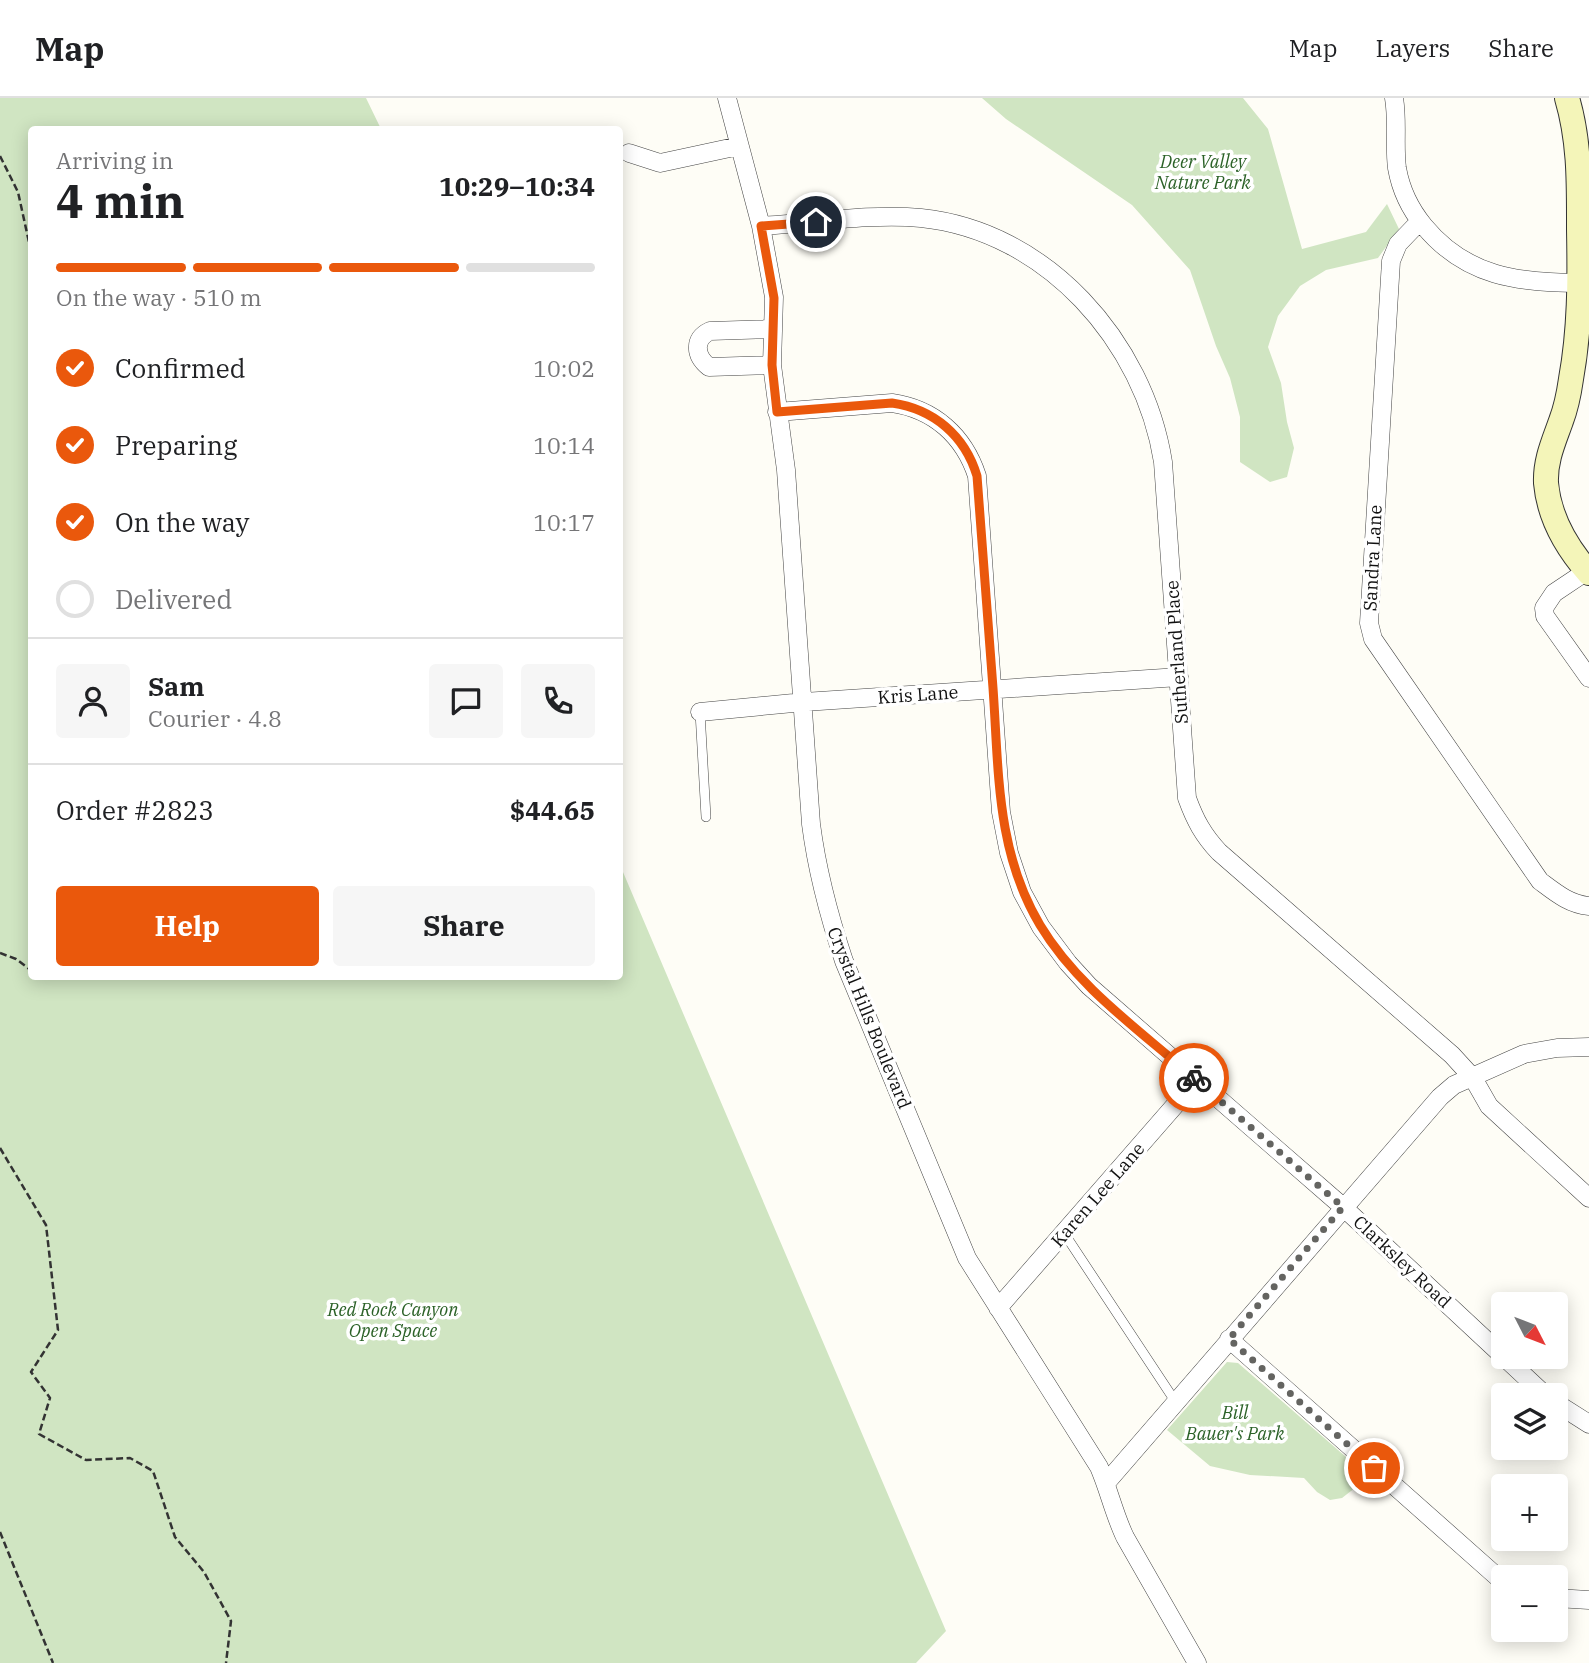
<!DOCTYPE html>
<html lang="en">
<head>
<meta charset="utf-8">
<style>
  body { margin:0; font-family:"IBM Plex Serif",serif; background:#f6f6f6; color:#202124; height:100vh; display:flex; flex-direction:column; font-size:26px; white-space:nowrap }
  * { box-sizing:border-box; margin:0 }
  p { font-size:23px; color:#757577 }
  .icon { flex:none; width:38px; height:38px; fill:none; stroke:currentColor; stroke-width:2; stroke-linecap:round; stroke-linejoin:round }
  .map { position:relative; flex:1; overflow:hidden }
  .drawer { position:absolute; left:28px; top:28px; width:595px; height:854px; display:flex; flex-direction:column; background:#fff; border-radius:7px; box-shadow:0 4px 18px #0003 }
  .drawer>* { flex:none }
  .needle { width:46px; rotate:132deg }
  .controls { position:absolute; left:1491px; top:1194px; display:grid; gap:14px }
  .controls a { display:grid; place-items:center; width:77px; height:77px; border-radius:7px; background:#fff; box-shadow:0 4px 18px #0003; font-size:35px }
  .pin { position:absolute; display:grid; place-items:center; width:60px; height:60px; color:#fff; margin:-30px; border:4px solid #fff; border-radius:50%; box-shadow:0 2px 7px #0007 }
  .courier { position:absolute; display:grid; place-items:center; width:70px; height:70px; margin:-35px; border:5px solid #ea580c; border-radius:50%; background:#fff; color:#222; box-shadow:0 2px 9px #0007 }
  .headline em { font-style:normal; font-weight:700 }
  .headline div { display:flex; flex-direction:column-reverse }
  .headline { display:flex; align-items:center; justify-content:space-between; height:119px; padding:0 28px }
  h1 { font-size:46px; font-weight:700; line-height:52px }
  .bar { display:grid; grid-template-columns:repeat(4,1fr); gap:10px 7px; align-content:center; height:84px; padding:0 28px }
  .bar i { height:9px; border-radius:5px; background:#e0e0e0 }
  .bar .on { background:#ea580c }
  .bar p { grid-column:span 4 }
  .line { display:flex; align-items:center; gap:18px; padding:0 28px; border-top:2px solid #e0e0e0 }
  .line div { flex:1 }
  .round { display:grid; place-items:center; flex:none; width:74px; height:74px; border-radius:7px; background:#f6f6f6 }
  ol { padding:0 28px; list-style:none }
  li { display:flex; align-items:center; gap:21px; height:77px }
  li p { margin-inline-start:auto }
  li .icon { padding:7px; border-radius:50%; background:#ea580c; color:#fff; stroke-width:4 }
  li:last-child { color:#757577 }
  li i { width:38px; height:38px; border:4px solid #e0e0e0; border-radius:50% }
  .action { display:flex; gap:14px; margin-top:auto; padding:14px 28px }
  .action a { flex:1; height:80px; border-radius:7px; background:#ea580c; color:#fff; font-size:28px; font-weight:700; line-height:80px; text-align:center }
  .action a+a { background:#f6f6f6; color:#202124 }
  header { display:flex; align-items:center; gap:42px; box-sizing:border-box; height:98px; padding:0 35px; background:#fff; border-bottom:2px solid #e0e0e0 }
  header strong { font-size:33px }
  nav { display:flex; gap:38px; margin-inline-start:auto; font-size:24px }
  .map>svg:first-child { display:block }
</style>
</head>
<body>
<header>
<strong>Map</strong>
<nav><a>Map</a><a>Layers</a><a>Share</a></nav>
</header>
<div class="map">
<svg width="1589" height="1565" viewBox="0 0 1589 1565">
  <rect width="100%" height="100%" fill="#fefdf6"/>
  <path fill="#d0e5c2" d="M0,0h366l15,31 -349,1v846h588v-111l326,766 -30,32h-916z
    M982,0h261l25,31 34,120 64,-17 21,-28 12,25 -21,29 -52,12 -26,16 -22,30 -10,31 13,36 6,39 7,26 -7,29 -17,5 -30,-20v-45l-10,-39 -14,-32 -26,-76 -58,-65 -126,-86z
    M1227,1264l11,1 131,114 -27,21 -12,2 -13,-8 -13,-14 -54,-3 -40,-9 -43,-36z"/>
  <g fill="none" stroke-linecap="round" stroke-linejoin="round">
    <defs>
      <path id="lane" d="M700,614l6,105
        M1064,1135l111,168"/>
      <path id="street" d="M727,0l34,128 13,71 -2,68 14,105 25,354c6,47 18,92 33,137l123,297 132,209c10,23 15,47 26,70l72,126
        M1394,0c4,23 0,47 3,70 4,23 13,41 27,58 42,51 95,57 157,57
        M629,55l31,10 79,-17
        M1420,123l-22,23 -7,17 -22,362 4,16 167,242c16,12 29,23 49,25
        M761,128c50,-3 112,-13 160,-8 126,13 223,124 242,244l24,336c8,22 16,37 32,54l233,203 21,23 16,28 100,92
        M772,267l-63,2c-14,-11 -16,-28 1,-36l63,-2
        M777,314l115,-9c42,6 72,33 85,73l24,336 8,41 13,39 19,35 27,36 21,23 254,221 160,149
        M1587,473l-33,22 -10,15 1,8 44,62
        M700,614l104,-10 375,-25
        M998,1210l199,-228
        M1229,1241l274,243
        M1503,1258l42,39
        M1556,1305l33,21
        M1106,1385l334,-386 14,-12 70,-31 33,-6 32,-1
        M1556,1500l33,2"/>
      <path id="secondary" d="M1567,0c13,44 12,87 12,132 1,51 1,99 -8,149 -2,14 -5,29 -10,42 -7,20 -16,39 -15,62 3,34 21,65 43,90"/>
    </defs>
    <use href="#lane" stroke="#444" stroke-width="10"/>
    <use href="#street" stroke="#444" stroke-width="19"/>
    <use href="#secondary" stroke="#333" stroke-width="26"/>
    <path stroke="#333" stroke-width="2.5" stroke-dasharray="7 3.5" stroke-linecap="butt" d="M0,58l18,36 14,64
      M0,855l16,6 16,12
      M0,1050l46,77 12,105 -27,42 19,26 -11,36 47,26 44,-2 23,13 22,66 29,35 27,49 -5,42
      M0,1434l53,131"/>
    <use href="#lane" stroke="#fff" stroke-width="9"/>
    <use href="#street" stroke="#fff" stroke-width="18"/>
    <use href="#secondary" stroke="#f4f5b9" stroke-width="24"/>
  </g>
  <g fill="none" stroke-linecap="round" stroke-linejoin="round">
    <path stroke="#646461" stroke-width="7" stroke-dasharray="0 12.6" d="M1194,980l149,129 -114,132 145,129"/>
    <path stroke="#ea580c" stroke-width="9" d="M816,124l-55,4 13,72 -2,67 5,47 115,-9c42,6 73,33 85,73 6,71 11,142 16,212 6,84 3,163 47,237 37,62 101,106 154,153"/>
  </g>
  <g text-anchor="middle" stroke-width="7" stroke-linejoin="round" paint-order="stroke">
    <g font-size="18" font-style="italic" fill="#2c6228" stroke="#fff">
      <text x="1203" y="70">Deer Valley<tspan x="1203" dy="21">Nature Park</tspan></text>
      <text x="393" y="1218">Red Rock Canyon<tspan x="393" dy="21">Open Space</tspan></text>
      <text x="1235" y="1321">Bill<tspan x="1235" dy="21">Bauer's Park</tspan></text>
    </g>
    <g font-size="18" fill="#111" stroke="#fff">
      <text transform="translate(1373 460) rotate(-87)" y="6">Sandra Lane</text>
      <text transform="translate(1177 554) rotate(-94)" y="6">Sutherland Place</text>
      <text transform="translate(918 597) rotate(-4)" y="6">Kris Lane</text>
      <text transform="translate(869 920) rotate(68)" y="6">Crystal Hills Boulevard</text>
      <text transform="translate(1098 1097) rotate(-49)" y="6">Karen Lee Lane</text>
      <text transform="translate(1402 1164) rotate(43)" y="6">Clarksley Road</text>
    </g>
  </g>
</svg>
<div class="controls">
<a><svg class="needle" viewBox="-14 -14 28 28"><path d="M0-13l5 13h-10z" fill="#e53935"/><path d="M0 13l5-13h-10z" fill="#757577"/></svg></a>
<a><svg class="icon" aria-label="layers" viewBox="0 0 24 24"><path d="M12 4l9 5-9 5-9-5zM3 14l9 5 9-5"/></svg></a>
<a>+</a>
<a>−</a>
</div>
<div class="pin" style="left:1374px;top:1370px;background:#ea580c"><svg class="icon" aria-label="bag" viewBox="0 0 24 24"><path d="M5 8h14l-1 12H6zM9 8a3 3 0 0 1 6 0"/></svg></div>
<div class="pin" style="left:816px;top:124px;background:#1f2937"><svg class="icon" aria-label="home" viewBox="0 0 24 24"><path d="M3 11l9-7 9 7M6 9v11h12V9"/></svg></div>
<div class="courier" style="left:1194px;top:980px"><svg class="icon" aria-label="bike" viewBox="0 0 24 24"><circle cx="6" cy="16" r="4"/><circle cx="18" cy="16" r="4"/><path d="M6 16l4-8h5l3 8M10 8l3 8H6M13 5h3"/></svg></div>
<section class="drawer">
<div class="headline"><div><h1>4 min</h1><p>Arriving in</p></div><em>10:29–10:34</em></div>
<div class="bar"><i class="on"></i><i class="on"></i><i class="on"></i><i></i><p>On the way · 510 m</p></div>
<ol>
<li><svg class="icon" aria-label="check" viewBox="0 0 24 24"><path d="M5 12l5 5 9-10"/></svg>Confirmed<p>10:02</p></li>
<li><svg class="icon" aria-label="check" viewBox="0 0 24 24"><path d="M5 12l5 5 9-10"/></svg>Preparing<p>10:14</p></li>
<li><svg class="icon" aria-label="check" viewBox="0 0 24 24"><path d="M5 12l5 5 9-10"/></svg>On the way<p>10:17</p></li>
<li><i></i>Delivered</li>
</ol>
<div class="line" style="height:126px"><a class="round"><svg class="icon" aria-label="person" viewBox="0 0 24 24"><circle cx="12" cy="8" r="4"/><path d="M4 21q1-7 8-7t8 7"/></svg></a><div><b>Sam</b><p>Courier · 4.8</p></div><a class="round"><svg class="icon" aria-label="chat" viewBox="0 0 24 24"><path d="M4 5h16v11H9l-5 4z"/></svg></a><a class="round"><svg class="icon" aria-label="phone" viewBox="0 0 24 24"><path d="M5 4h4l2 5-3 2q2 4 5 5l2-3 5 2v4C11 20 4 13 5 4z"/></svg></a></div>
<div class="line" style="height:91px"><div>Order #2823</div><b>$44.65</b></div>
<div class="action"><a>Help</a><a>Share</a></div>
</section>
</div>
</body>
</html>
